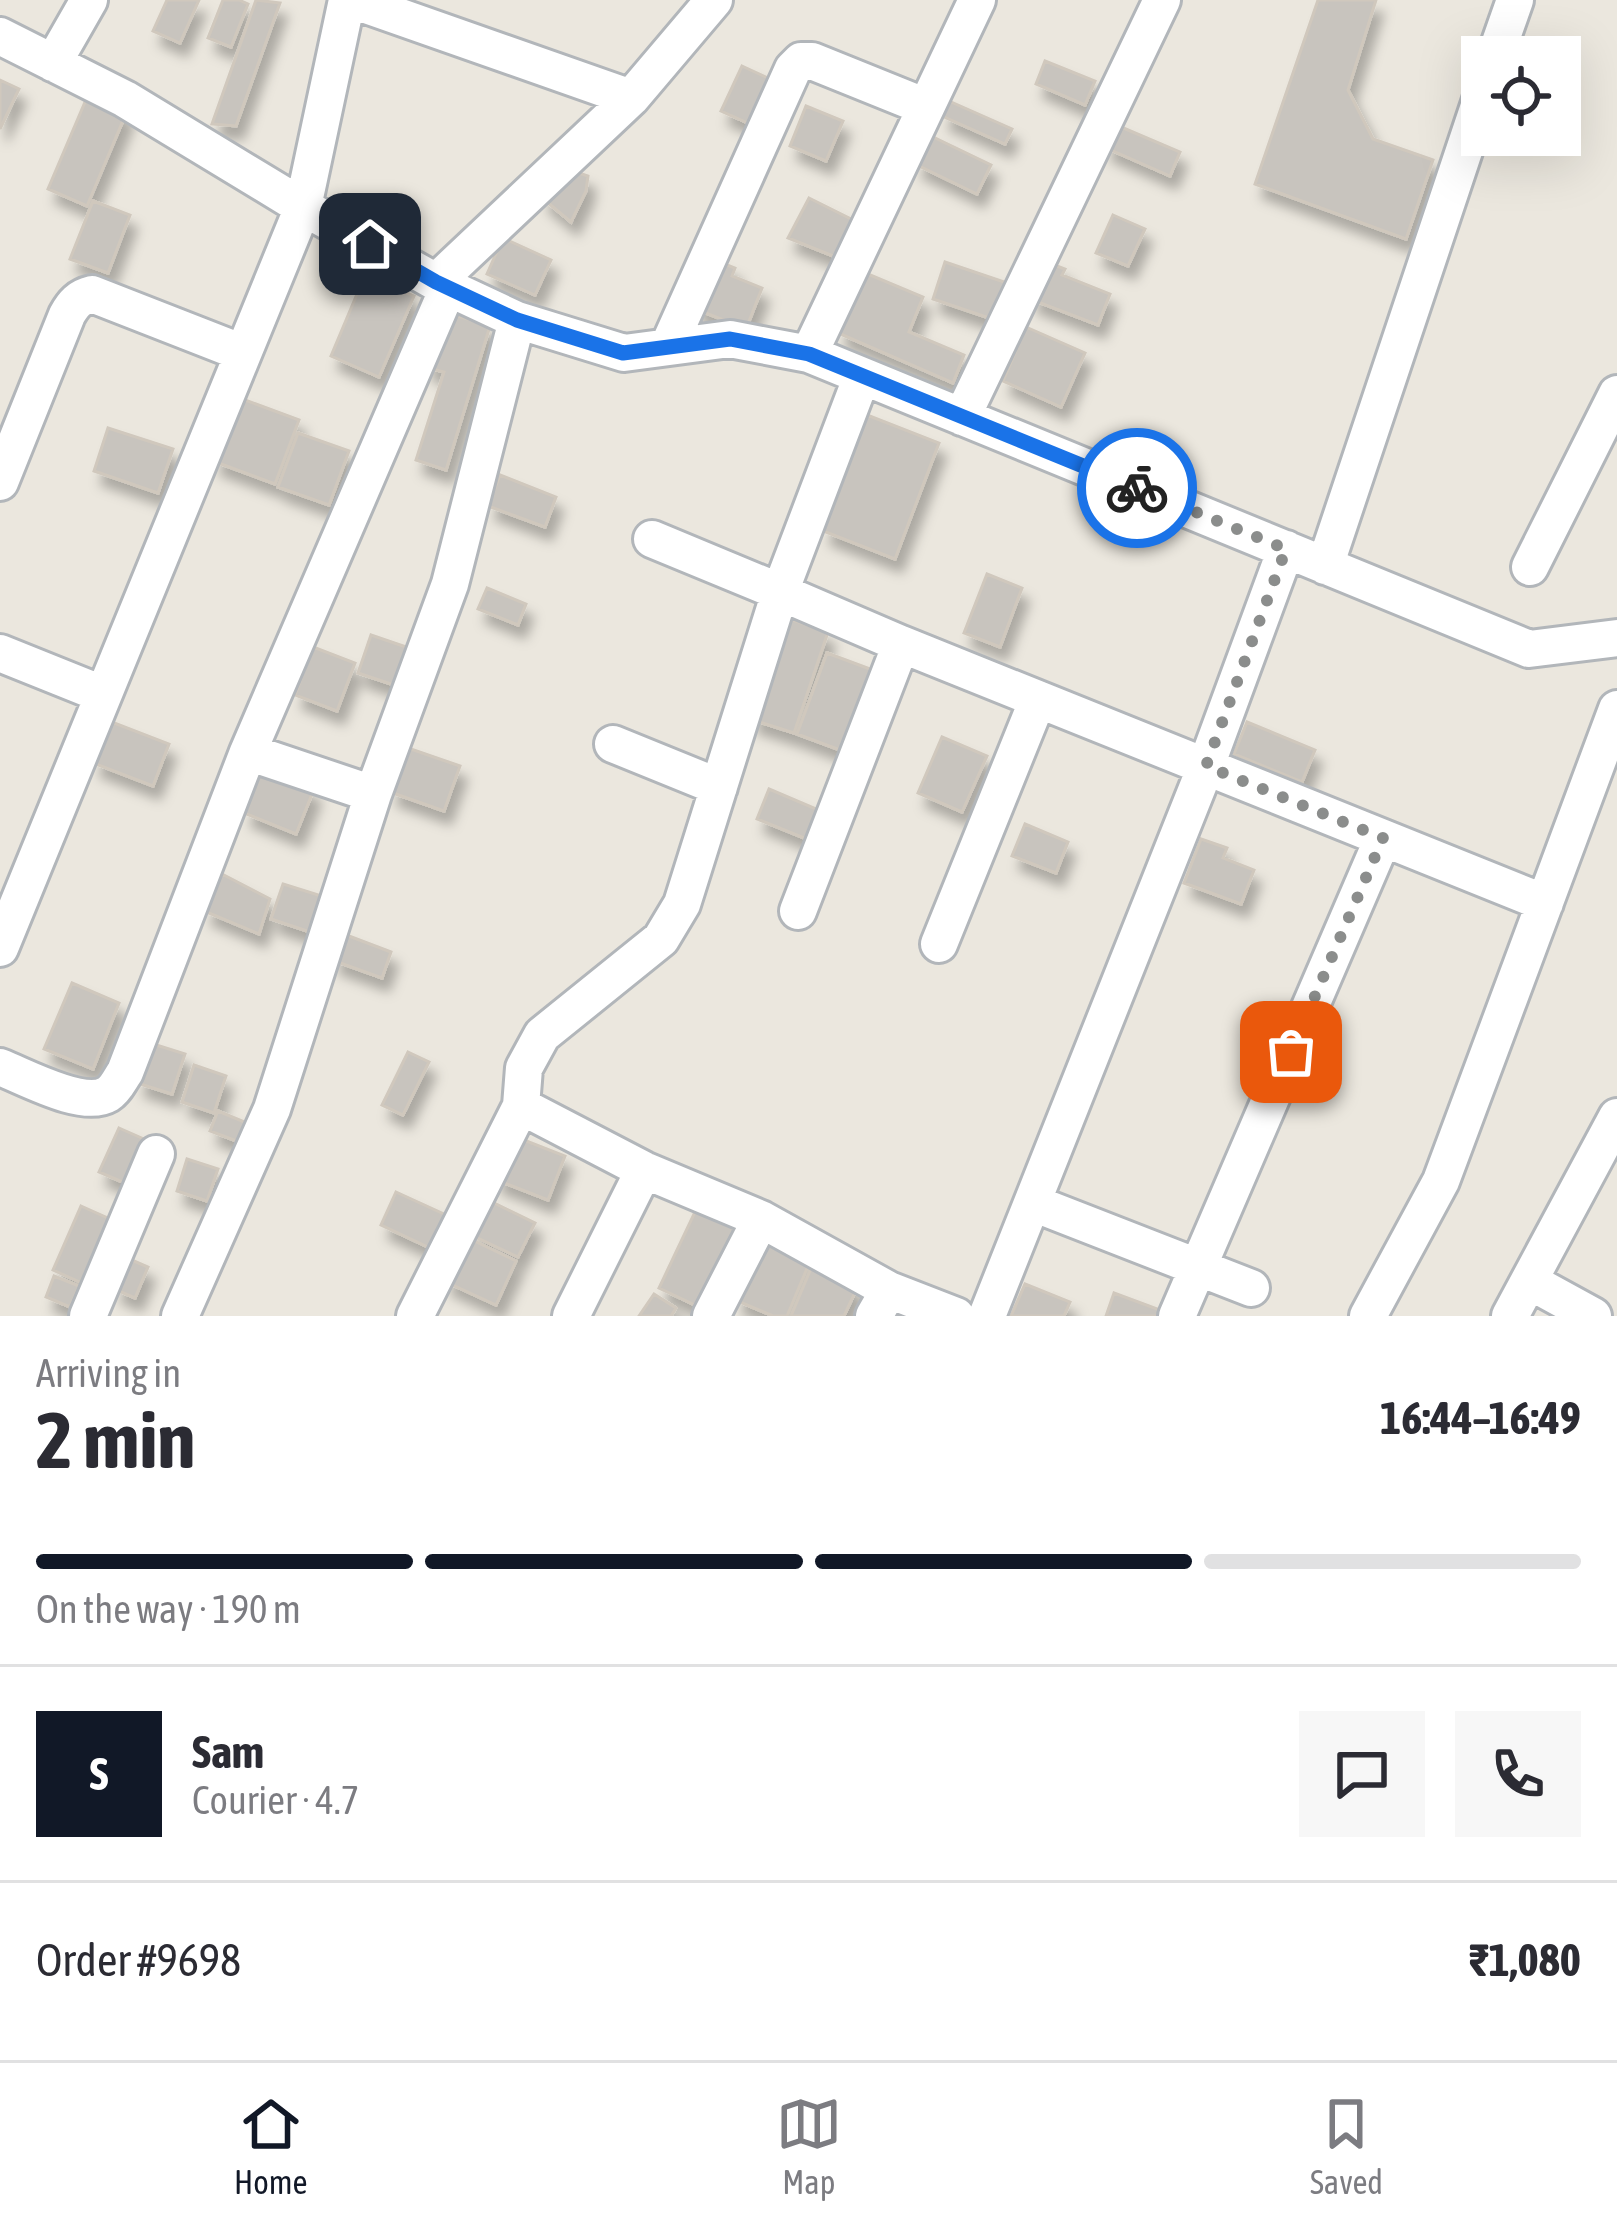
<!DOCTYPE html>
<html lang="en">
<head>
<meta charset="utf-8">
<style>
  body { margin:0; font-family:"Asap Condensed",sans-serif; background:#f7f7f7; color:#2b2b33; height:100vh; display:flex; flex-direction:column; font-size:45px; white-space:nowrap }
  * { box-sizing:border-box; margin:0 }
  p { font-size:39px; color:#7c7c81 }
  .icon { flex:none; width:66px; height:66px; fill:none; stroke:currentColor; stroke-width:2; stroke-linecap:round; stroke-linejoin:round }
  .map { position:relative; height:1316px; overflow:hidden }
  .panel { display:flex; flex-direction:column; background:#fff; flex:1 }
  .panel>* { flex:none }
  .tools { position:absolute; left:1461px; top:36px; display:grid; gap:24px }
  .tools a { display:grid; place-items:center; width:120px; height:120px; border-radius:0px; background:#fff; box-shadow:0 12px 48px #0002; font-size:60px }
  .pin { position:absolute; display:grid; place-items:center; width:102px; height:102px; color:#fff; margin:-51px; border-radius:24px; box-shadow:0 6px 18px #0006 }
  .courier { position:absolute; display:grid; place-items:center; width:120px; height:120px; margin:-60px; border:9px solid #1a73e8; border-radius:50%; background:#fff; color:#222; box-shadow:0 3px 15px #0007 }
  .head em { font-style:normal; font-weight:700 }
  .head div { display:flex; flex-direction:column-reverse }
  .head { display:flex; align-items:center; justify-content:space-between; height:204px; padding:0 36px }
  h1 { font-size:78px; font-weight:700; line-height:90px }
  .bar { display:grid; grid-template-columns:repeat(4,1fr); gap:18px 12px; align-content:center; height:144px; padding:0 36px }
  .bar i { height:15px; border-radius:9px; background:#e1e1e2 }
  .bar .on { background:#111827 }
  .bar p { grid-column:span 4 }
  .line { display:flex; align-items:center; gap:30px; padding:0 36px; border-top:3px solid #e1e1e2 }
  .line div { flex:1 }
  .round { display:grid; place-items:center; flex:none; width:126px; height:126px; border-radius:0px; background:#f7f7f7 }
  .menu { display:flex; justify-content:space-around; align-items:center; height:168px; border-top:3px solid #e1e1e2; background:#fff; font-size:33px; color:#7c7c81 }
  .menu a { display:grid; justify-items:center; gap:6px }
  .menu .on { color:#111827 }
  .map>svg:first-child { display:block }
</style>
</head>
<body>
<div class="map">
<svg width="1617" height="1316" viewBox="0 0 1617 1316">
  <defs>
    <filter id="shadow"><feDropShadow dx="7" dy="13" stdDeviation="6" flood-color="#0004"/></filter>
  </defs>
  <rect width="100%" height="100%" fill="#ebe7de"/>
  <path fill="#c8c4be" stroke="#d0c8bd" stroke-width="3" filter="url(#shadow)" d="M167,0h32l-19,43 -27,-12z
    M223,0h16l9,4 -17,43 -23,-9z
    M256,0l24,3 -44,123 -24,-2z
    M1318,0h58l-28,90 25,49 60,21 -27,79 -151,-55z
    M1045,61l50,20 -10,24 -49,-21z
    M742,66l28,13 -20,45 -29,-13z
    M0,80l19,9 -19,40z
    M88,95l39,16 -40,95 -39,-17z
    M949,101l63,28 -7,15 -63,-28z
    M806,106l37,15 -17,40 -36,-15z
    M1114,124l66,28 -10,24 -66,-29z
    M929,135l62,30 -14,29 -62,-30z
    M564,168l24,8 -2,15 -15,31 -30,-25z
    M809,198l44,22 -15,38 -50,-20z
    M93,201l37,14 -22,58 -38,-14z
    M1113,215l32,14 -17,37 -32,-13z
    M503,238l48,22 -16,35 -48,-21z
    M712,259l23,9 -3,8 30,12 -16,41 -53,-21z
    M1044,261l21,8 -3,6 48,19 -12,31 -68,-26z
    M945,262l65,22 -12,37 -65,-22z
    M863,272l60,25 -14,35 55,23 -11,28 -115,-50z
    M365,275l49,21 -35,81 -48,-21z
    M442,311l48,15 -44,144 -30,-10 28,-88 -19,-5z
    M1026,327l59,26 -24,54 -58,-26z
    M237,397l62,23 -24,64 -62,-23z
    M867,415l72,28 -44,116 -72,-28z
    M108,428l65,21 -15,44 -64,-22z
    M298,433l51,18 -20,54 -51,-18z
    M500,475l56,22 -11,30 -57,-21z
    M987,574l35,14 -22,59 -36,-14z
    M487,588l39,16 -8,21 -40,-16z
    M784,617l44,15 -34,101 -44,-14z
    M371,635l41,14 -12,38 -42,-14z
    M313,647l42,16 -18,48 -42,-16z
    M827,653l51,19 -30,81 -51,-19z
    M109,721l60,23 -16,42 -60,-23z
    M1247,722l68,28 -13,32 -68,-28z
    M942,737l45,19 -25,56 -44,-19z
    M405,747l55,19 -16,45 -54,-19z
    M262,769l52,20 -18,45 -52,-21z
    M769,789l52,22 -12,29 -52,-21z
    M1025,824l43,18 -12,31 -44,-17z
    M1201,839l26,9 -4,10 31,12 -13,34 -57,-21z
    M222,874l48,25 -11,35 -55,-23z
    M283,884l48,15 -12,36 -48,-16z
    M341,933l50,19 -9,26 -50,-18z
    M72,983l47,20 -26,66 -49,-20z
    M150,1043l35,11 -13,40 -35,-11z
    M408,1052l21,10 -26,53 -21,-10z
    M194,1065l32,11 -12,37 -32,-11z
    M218,1111l29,12 -8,19 -29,-11z
    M119,1128l27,12 -19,44 -28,-12z
    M511,1135l54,21 -17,44 -54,-21z
    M187,1159l31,10 -11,32 -30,-10z
    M396,1192l50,23 -16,33 -49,-23z
    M703,1195l40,20 -44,92 -40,-19z
    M484,1198l51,25 -17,34 -51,-24z
    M81,1206l29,13 -28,64 -29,-13z
    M762,1233l51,21 -26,62h-14l-38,-16z
    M464,1236l52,25 -20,44 -52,-24z
    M127,1258l21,9 -13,31 -21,-9z
    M812,1266l46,20 -14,30h-53z
    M54,1276l25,10 -9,21 -24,-10z
    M1025,1284l45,18 -6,14h-53z
    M1114,1293l54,20 -2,3h-60z
    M654,1294l22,14 -5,8h-32z"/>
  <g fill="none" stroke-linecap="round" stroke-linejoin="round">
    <defs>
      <path id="minor" d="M352,0l279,98
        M0,36l125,63 178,108 133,75 81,38 107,33 106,-14 79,15 720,295 88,-11
        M1495,57l20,-57
        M53,63l36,-63
        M436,282l195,-184 83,-98
        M668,347l125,-278 8,-8h11l114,46
        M809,354l168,-354
        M862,376l-82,216 121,52 644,259
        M962,417l200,-417
        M0,482l67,-167c6,-11 12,-18 25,-21l151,59
        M1325,566l157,-469
        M1530,567l87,-173
        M0,653l102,41
        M613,744l106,43
        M248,752l125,42
        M798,911l103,-267
        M939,944l99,-245
        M0,948l303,-741 44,-207
        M0,1067c26,10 83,42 108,27 8,-5 12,-15 17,-22l123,-320 200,-464
        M521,1106l123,64 117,49 128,71
        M1033,1203l218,85
        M1529,1281l64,35
        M88,1316l68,-162
        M180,1316l92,-207 101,-315 77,-210 67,-264
        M415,1316l106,-210 3,-38 18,-33 119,-96 21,-35 98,-312 -128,-53
        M571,1316l73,-146
        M711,1316l50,-97
        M874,1316l15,-26 67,26
        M987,1316l219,-550 80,-217
        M1177,1316l206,-478
        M1368,1316l73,-135 176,-472
        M1510,1316l107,-199"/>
    </defs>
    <use href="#minor" stroke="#b2b6ba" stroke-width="42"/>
    <use href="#minor" stroke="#fff" stroke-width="36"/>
  </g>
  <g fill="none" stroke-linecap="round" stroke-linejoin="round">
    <path stroke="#8b8d8c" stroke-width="12" stroke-dasharray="0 21.6" d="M1137,488l149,61 -80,217 177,72 -92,214"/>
    <path stroke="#1a73e8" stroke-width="15" d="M370,244l66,38 81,38 106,33 107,-14 79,15 328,134"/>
  </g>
</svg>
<div class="tools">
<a><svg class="icon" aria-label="locate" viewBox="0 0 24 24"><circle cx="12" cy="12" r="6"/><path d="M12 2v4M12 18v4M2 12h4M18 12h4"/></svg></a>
</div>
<div class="pin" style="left:1291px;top:1052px;background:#ea580c"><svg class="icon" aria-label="bag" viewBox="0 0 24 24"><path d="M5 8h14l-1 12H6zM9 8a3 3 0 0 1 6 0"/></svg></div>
<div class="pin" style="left:370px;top:244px;background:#1f2937"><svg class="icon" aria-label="home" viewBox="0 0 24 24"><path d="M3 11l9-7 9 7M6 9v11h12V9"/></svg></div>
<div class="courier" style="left:1137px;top:488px"><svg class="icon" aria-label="bike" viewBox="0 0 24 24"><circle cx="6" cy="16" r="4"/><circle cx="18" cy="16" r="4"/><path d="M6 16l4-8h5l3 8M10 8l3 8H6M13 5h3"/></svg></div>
</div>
<section class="panel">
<div class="head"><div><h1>2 min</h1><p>Arriving in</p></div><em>16:44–16:49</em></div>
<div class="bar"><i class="on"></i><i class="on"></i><i class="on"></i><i></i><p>On the way · 190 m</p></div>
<div class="line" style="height:216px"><b class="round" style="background:#111827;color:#fff">S</b><div><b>Sam</b><p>Courier · 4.7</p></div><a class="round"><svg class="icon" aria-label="chat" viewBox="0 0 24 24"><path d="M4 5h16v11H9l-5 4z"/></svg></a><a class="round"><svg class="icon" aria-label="phone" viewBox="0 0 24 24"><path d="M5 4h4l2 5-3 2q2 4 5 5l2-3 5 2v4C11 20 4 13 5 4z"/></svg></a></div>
<div class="line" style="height:156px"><div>Order #9698</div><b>₹1,080</b></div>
</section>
<nav class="menu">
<a class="on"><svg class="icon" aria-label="home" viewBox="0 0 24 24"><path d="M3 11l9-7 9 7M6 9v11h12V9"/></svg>Home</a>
<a><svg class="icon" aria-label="map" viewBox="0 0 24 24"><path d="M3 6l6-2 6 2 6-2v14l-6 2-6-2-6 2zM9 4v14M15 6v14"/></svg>Map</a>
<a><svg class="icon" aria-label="saved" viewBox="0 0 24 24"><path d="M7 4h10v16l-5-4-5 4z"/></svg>Saved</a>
</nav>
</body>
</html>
